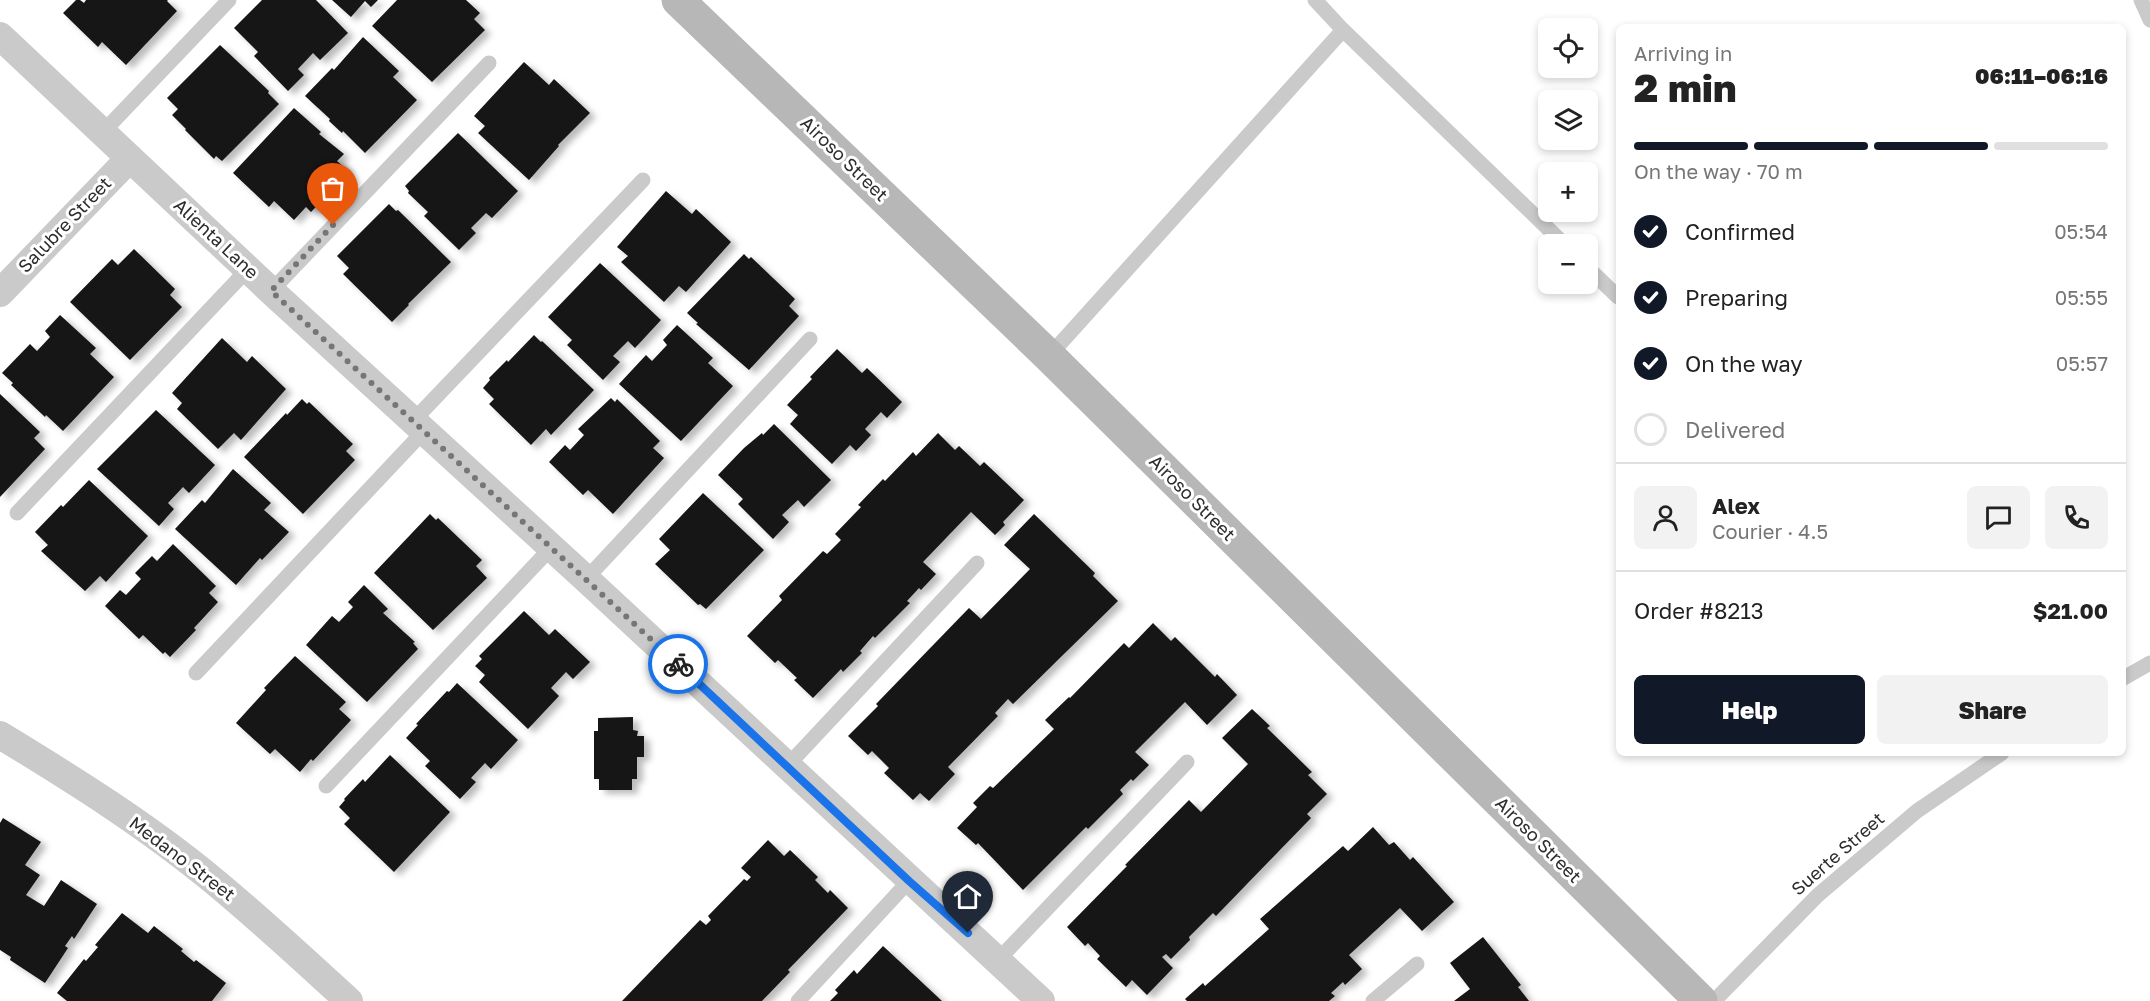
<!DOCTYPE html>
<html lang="en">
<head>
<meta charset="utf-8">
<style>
  body { margin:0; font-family:"Golos Text",sans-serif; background:#f2f2f2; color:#222; height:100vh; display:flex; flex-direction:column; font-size:22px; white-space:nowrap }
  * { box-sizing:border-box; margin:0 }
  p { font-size:20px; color:#767676 }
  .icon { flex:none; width:33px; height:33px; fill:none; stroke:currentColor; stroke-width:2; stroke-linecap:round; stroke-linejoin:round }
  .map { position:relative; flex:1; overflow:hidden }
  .sheet { position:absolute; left:1616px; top:24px; width:510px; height:732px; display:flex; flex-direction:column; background:#fff; border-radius:9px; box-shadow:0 3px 9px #0003 }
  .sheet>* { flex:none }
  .fabs { position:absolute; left:1538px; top:18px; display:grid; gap:12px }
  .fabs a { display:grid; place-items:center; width:60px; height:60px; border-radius:9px; background:#fff; box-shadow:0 3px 9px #0003; font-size:30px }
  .pin { position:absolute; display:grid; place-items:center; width:51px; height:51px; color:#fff; margin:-62px -26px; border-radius:50% 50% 50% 0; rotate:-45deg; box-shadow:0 0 6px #0007 }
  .pin .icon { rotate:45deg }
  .courier { position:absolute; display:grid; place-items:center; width:60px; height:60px; margin:-30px; border:4px solid #1a73e8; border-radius:50%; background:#fff; color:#222; box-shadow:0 2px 8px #0007 }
  .headline em { font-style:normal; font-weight:800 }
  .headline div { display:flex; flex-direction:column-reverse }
  .headline { display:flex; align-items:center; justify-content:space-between; height:102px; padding:0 18px }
  h1 { font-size:39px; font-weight:800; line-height:45px }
  .bar { display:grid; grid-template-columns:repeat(4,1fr); gap:9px 6px; align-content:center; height:72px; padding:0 18px }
  .bar i { height:8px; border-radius:4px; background:#e0e0e0 }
  .bar .on { background:#111827 }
  .bar p { grid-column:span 4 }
  .line { display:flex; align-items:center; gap:15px; padding:0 18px; border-top:2px solid #e0e0e0 }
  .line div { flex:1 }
  .round { display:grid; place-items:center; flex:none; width:63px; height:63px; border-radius:9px; background:#f2f2f2 }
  ol { padding:0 18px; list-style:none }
  li { display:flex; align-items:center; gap:18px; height:66px }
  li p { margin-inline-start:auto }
  li .icon { padding:6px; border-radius:50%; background:#111827; color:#fff; stroke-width:4 }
  li:last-child { color:#767676 }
  li i { width:33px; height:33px; border:3px solid #e0e0e0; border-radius:50% }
  .action { display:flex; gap:12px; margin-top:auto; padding:12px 18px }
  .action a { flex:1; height:69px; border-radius:9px; background:#111827; color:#fff; font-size:24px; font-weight:800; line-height:69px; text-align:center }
  .action a+a { background:#f2f2f2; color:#222 }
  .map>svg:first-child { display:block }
</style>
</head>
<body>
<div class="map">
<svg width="2150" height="1001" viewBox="0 0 2150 1001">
  <defs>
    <filter id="shadow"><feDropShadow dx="6" dy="4" stdDeviation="3" flood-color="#0004"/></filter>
  </defs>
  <rect width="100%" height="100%" fill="#fff"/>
  <path fill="#141414" filter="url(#shadow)" d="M76,0h4l4,3 2,-3h82l-1,1 10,10 -51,54 -24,-23 -4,5 -35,-34z
    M262,0h54l32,33 -28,27 -7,-7 -15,16 6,6 -16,16 -34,-35 4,-4 -24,-24z
    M332,0h46l-7,7 -6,-6 -14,16z
    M397,0h69l14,13 -6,6 11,11 -53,52 -60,-56z
    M363,37l36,34 -6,6 24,23 -52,53 -22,-22 -1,2 -13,-12 1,-2 -25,-23 27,-28 2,2z
    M220,45l49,46 -1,2 11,11 -57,57 -6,-5 -2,3 -29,-29 1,-1 -14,-14 6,-6 -11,-11z
    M524,62l25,23 5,-6 36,34 -32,32 1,1 -30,34 -51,-47 7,-7 -11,-10z
    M294,108l27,24 -2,2 25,20 -7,7 10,9 -7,8 2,2 -31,32 -5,-5 -12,13 -20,-19 -5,6 -36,-34z
    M458,133l60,58 -26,27 -6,-5 -15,15 5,5 -17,17 -35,-34 4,-4 -20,-19 1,-2 -4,-5z
    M666,191l26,23 4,-5 35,33 -45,50 -7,-6 -15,16 -43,-40 7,-6 -11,-9z
    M389,204l7,7 2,-1 53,52 -43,42 1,1 -17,17 -49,-48 6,-6 -12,-12z
    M134,249l41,40 -5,6 12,12 -52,53 -60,-58 42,-43 6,6z
    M744,254l5,5 2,-2 44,42 -6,7 10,10 -50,54 -53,-46 2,-1 -11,-10z
    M600,263l61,57 -26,28 -7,-7 -15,15 7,6 -17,18 -36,-35 5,-5 -24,-23z
    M60,315l36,33 -6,6 24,23 -51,54 -17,-16 -1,2 -34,-32 2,-2 -11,-10 28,-29 7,7 13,-14 -5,-6z
    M677,325l36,33 -5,5 25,23 -52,55 -62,-57 27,-29 6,6 15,-16 -4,-5z
    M534,335l7,7 1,-1 52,49 -43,45 -5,-6 -15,16 -42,-41 5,-5 -11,-11 7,-8 -1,-2 18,-18 1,2z
    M222,338l25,24 5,-6 34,33 -45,51 -7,-7 -16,16 -41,-40 5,-6 -10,-10z
    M837,349l25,24 5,-5 35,34 -15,16 -6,-6 -16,17 6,6 -15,16 -6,-6 -18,19 -42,-40 8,-9 -11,-10 25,-26 -2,-2z
    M0,394l40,38 -6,6 11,11 -45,48z
    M611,398l4,4 2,-3 43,42 -7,7 11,10 -51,56 -25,-24 -5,5 -34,-33 16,-17 5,5 14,-15 -6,-6z
    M302,399l5,5 2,-2 44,42 -7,7 9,9 -52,54 -59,-57 42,-44 1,2z
    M156,410l59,55 -26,28 -6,-6 -15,16 6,6 -15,17 -62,-57z
    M774,424l57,56 -27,27 -6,-7 -16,15 7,7 -16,17 -35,-35 5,-5 -25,-24 26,-27 18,-15 1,2z
    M938,433l17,17 4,-4 21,20 4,-4 40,38 -21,22 2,3 -10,10 -24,-23 -48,50 13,12 -15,16 -2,-2 -12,13 3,2 -35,35 -2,-2 -13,15 2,2 -19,19 -2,-3 -28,29 -19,-18 3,-2 -19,-18 -3,3 -28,-27 35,-36 -3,-4 44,-45 4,3 14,-14 -6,-6 26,-27 -3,-2 25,-26 2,2 28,-29 3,4z
    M233,469l38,34 -7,7 25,22 -27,28 -2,-2 -24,27 -61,-56 27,-29 3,3z
    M89,480l59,56 -42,46 -6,-6 -15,15 -44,-40 7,-6 -13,-13 26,-27 2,2z
    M703,493l61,57 -58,59 -6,-5 -2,1 -43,-41 15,-14 -11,-11z
    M430,514l6,6 2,-2 44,42 -6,6 11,12 -54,52 -59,-57z
    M1034,514l61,59 -2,3 25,25 -105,103 -5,-5 -13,14 3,3 -50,51 7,7 -26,27 -9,-8 -7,7 -29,-27 5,-5 -17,-17 -4,4 -20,-19 30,-30 -2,-2 93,-96 12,11 49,-50 -26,-24z
    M173,544l43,42 -7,7 9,9 -24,26 2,2 -26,27 -5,-5 -2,2 -20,-19 -4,4 -34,-33 15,-16 6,5 15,-16 -6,-6 17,-17 5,5z
    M364,585l24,24 -5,4 32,29 -2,1 5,6 -51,53 -61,-57 26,-29 7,6 14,-15 -5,-5z
    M524,611l25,24 6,-6 35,33 -17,17 -7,-7 -15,16 8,8 -31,33 -49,-47 6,-7 -10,-9 7,-7 -3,-3z
    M1153,623l18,18 4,-4 40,40 2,-3 20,21 -30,30 -22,-23 -50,50 14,13 -16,16 -2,-2 -11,11 3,4 -35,35 -2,-2 -63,63 -45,-47 -2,2 -19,-17 20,-21 -4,-4 17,-17 3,2 61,-59 -9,-9 24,-23 1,1 54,-55 5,5z
    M295,656l51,46 -7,7 12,11 -38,41 -2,-2 -11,13 -25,-23 -5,5 -34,-31 30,-33 -2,-2z
    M457,683l61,57 -27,29 -6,-6 -14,15 5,4 -16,17 -35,-33 5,-5 -24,-23 12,-13 -2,-1 31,-33 2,1z
    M1252,709l18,17 -3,2 45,44 -4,3 19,19 -20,20 4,4 -95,98 -3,-3 -24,24 1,3 -19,19 -5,-5 -4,3 11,11 -26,27 -15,-15 -6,7 -29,-28 3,-3 -12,-13 -3,3 -18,-19 60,-61 -2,-1 64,-65 12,12 47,-48 -26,-26z
    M633,717v13l5,1 -1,5h7v21h-7v22h-5v11h-33v-11h-5v-48h4v-13z
    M390,755l60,57 -56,60 -50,-48 6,-6 -11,-11 6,-7 -1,-1 19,-20 2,3z
    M3,818l38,24 -16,23 15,10 -14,20 18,11 17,-26 36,24 -23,35 -2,-3 -7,10 3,2 -23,35 -35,-23 1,-3 -11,-7v-127z
    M1373,827l16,18 5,-3 16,18 3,-3 41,45 -32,29 -22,-23 -51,47 13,14 -17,16 -2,-3 -12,11 4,3 -6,5h-142l-2,-2 18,-16 2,3 64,-57 -9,-10 83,-73 5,5z
    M768,840l16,16 6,-6 28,27 -3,3 13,13 2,-3 18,18 -60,62 2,2 -28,29h-140l78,-81 6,5 5,-5 -3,-4 36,-37 3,2 4,-4 -10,-9z
    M122,913l26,20 6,-7 29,23 -2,2 13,11 2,-2 30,23 -14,18h-145l-10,-8 27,-34 2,2 12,-14 -3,-2z
    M1483,937l38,48 -3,2 11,14h-75l16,-12 -20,-26z
    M883,946l59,55h-112l8,-8 -3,-3 19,-20 3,4z"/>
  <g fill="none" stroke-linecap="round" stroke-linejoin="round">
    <path stroke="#cacaca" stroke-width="15" d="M2141,0l9,20
      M1343,30l221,214
      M103,132l126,-132
      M1587,267l31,30
      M271,291l218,-228
      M1049,356l294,-326 -28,-30
      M413,421l230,-241
      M17,513l231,-244
      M586,579l224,-240
      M196,673l228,-242
      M2122,679l28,-16
      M788,765l189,-202
      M326,786l225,-238
      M998,960l189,-198
      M798,1001l111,-120
      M1373,1001l44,-37
      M1714,1001l104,-106 99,-84 85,-58"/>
    <path stroke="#cacaca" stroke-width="28" d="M0,36l271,255 315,288 455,422
      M0,293l130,-135
      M0,735c74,45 149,92 215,147 46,38 90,79 134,119"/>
    <path stroke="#b7b7b7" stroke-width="33" d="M678,0l371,356 652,645"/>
  </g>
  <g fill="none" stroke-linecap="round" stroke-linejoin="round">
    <path stroke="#767676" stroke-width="6" stroke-dasharray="0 10.8" d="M333,225l-62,66 407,373"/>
    <path stroke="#1a73e8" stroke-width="8" d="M678,664l231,217 59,52"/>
  </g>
  <g text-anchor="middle" stroke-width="6" stroke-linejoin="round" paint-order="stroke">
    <g font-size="18" fill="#2d2d2d" stroke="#fff">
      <text transform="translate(844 159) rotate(44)" y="6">Airoso Street</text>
      <text transform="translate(65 225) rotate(-46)" y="6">Salubre Street</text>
      <text transform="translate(216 239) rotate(43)" y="6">Alienta Lane</text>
      <text transform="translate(1192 498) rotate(45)" y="6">Airoso Street</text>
      <text transform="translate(1538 840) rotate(45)" y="6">Airoso Street</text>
      <text transform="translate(1838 854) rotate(-41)" y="6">Suerte Street</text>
      <text transform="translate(182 859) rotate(37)" y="6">Medano Street</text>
    </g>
  </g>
</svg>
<div class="fabs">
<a><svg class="icon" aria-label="locate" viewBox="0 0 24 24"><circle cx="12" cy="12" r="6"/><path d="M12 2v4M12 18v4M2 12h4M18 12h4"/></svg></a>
<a><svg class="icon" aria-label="layers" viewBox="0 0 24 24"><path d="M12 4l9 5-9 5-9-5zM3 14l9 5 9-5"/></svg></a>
<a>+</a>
<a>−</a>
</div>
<div class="pin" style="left:333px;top:225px;background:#ea580c"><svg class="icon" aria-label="bag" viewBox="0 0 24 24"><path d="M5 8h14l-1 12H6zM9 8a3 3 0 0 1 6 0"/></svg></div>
<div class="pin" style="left:968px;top:933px;background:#1f2937"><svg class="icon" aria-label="home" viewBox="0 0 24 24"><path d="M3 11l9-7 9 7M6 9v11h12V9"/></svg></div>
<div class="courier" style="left:678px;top:664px"><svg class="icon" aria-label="bike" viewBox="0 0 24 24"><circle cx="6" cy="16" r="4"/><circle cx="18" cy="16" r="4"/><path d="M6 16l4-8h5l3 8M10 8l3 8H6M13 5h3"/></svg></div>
<section class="sheet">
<div class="headline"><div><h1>2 min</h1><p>Arriving in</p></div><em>06:11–06:16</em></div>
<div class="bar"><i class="on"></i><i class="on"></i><i class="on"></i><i></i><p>On the way · 70 m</p></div>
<ol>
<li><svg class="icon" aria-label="check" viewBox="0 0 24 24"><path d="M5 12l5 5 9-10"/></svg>Confirmed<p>05:54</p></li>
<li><svg class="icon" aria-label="check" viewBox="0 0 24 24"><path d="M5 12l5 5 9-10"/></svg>Preparing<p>05:55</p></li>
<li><svg class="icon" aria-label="check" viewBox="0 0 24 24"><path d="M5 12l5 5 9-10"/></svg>On the way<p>05:57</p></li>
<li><i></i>Delivered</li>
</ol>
<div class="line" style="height:108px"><a class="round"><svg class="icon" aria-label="person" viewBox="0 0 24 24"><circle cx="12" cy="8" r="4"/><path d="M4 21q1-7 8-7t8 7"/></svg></a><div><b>Alex</b><p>Courier · 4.5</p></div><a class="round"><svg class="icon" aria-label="chat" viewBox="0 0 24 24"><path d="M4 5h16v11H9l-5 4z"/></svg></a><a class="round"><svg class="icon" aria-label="phone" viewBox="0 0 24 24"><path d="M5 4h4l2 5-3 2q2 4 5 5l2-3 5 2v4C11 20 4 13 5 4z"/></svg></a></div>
<div class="line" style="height:78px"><div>Order #8213</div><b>$21.00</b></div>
<div class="action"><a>Help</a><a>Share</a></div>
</section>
</div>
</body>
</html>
